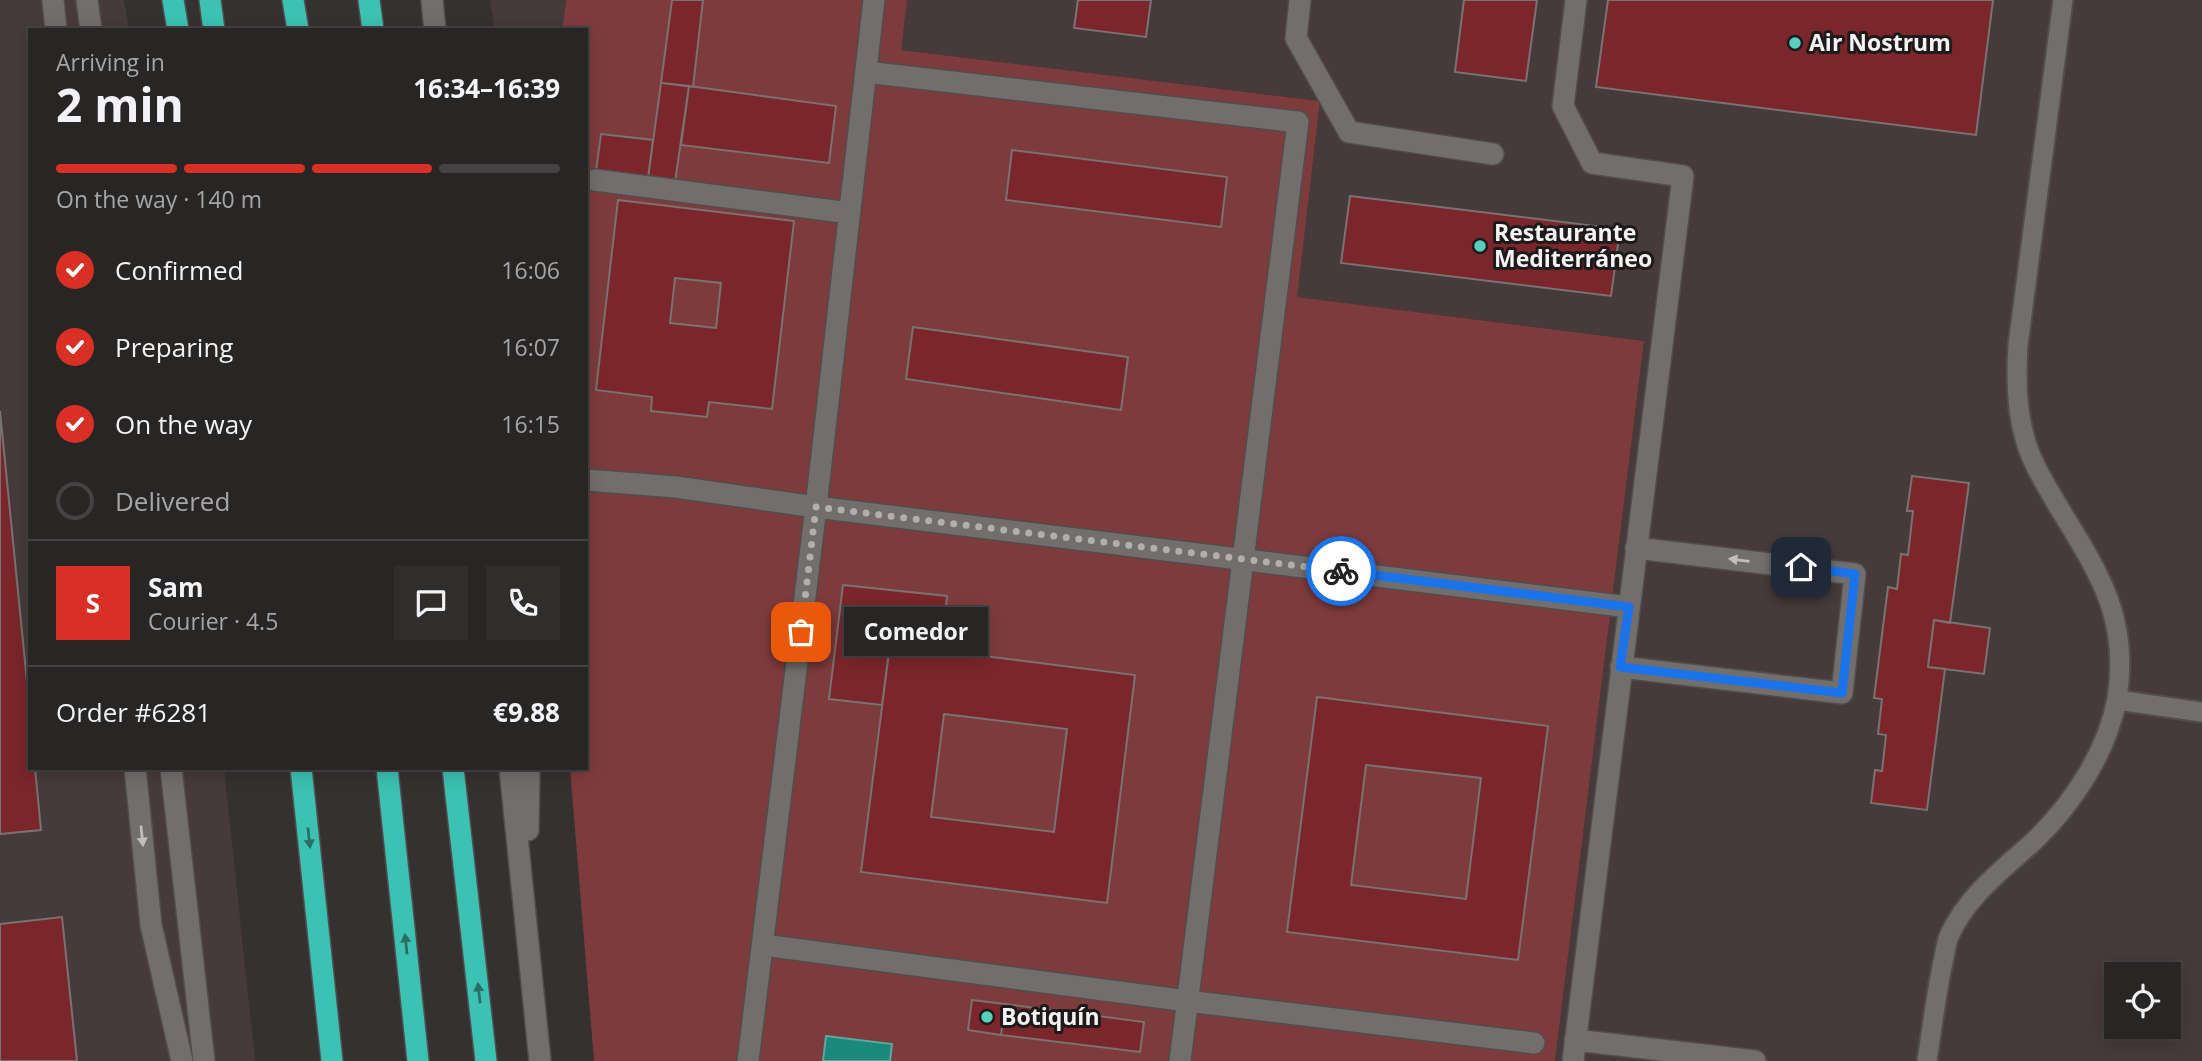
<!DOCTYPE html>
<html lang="en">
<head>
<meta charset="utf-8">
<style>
  body { margin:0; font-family:"Open Sans",sans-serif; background:#302d2d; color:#f1f3f6; height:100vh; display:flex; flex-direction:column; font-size:26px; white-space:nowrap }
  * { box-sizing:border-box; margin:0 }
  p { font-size:23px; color:#a5a5a7 }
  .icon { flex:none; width:38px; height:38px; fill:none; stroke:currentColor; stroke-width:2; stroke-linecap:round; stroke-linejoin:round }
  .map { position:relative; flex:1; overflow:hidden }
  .side { position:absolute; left:28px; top:28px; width:560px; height:742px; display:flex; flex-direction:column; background:#282525; border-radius:0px; box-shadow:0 4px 18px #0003,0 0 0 2px #444242 }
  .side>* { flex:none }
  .buttons { position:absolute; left:2104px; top:962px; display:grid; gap:14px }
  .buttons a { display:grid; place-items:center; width:77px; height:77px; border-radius:0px; background:#282525; box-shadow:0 4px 18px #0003,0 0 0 2px #444242; font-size:35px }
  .pin { position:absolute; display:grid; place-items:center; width:60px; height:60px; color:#fff; margin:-30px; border-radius:14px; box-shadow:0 4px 10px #0006 }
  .courier { position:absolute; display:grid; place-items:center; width:70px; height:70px; margin:-35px; border:5px solid #1a73e8; border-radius:50%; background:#fff; color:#222; box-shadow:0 2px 9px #0007 }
  .bubble { position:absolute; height:49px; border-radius:0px; background:#282525; box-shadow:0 4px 18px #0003,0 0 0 2px #444242; font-size:23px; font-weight:700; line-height:49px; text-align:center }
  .headline em { font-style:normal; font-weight:700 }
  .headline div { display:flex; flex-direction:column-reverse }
  .headline { display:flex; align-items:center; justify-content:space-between; height:119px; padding:0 28px }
  h1 { font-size:46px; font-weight:700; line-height:52px }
  .bar { display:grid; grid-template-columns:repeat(4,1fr); gap:10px 7px; align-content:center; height:84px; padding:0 28px }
  .bar i { height:9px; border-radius:5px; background:#444242 }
  .bar .on { background:#d93025 }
  .bar p { grid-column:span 4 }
  .line { display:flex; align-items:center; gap:18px; padding:0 28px; border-top:2px solid #444242 }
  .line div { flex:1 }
  .round { display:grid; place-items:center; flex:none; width:74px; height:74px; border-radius:0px; background:#302d2d }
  ol { padding:0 28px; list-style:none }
  li { display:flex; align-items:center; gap:21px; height:77px }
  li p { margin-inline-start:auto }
  li .icon { padding:7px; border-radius:50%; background:#d93025; color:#fff; stroke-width:4 }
  li:last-child { color:#a5a5a7 }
  li i { width:38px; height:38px; border:4px solid #444242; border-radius:50% }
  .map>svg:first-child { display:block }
</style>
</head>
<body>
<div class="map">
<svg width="2202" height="1061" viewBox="0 0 2202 1061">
  <rect width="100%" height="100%" fill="#363131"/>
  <path fill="#463b3a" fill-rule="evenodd" d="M0,0h124l5,30h-99v738h194l31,293h-255z
    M490,0h76l-4,30h-67z
    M907,0h1295v1061h-647l89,-720 -348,-44 24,-196 -420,-51zM2116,975h52v52h-52z"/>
  <path fill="#7e3b3c" d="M566,0h341l-6,50 419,51 -23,196 347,44 -89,720h-961l-24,-293h16v-738h-24z"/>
  <path fill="#1a897c" stroke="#5ca89f" stroke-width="2" d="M826,1036l66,8 -2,17h-67z"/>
  <path fill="#7b262b" stroke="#787372" stroke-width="2" fill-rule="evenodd" d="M672,0h31l-10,87 -32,-4z
    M1078,0h73l-5,37 -72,-9z
    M1464,0h73l-11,81 -71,-9z
    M1608,0h385l-17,135 -380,-48z
    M661,83l28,3 -14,96 -27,-4z
    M689,86l147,20 -7,57 -148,-18z
    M601,134l52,6 -5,38 -52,-7z
    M1012,150l215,27 -6,50 -215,-27z
    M1350,196l270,33 -9,67 -270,-33z
    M618,200l176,21 -22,188 -63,-7 -2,15 -56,-6 1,-14 -56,-7zM675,278l46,5 -5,45 -46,-5z
    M913,327l215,30 -7,53 -215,-31z
    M0,411l30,301v56h5l6,62 -41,4z
    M1912,476l57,7 -19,140 -16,-3 -6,47 17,2 -18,141 -56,-7 4,-33 7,1 4,-36 -8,-1 4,-35 -8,-1 14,-111 9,2 4,-35 7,1 5,-44h-6z
    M843,585l104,11 -5,55 -52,-7 -8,61 -53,-6z
    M1934,620l56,8 -6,46 -56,-7z
    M890,644l245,31 -28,228 -246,-31zM944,714l123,15 -13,103 -123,-15z
    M1317,697l231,29 -30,234 -231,-28zM1366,765l115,13 -15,121 -115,-14z
    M62,917l15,144h-77v-137z
    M972,1000l33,4 -4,31 -33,-5z
    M1005,1004l139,18 -4,30 -139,-17z"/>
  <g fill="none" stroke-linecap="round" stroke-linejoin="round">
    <defs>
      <path id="lane" d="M2117,700l85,12
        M1927,1061c5,-33 9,-66 16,-99 2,-9 3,-18 6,-26 18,-40 53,-66 84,-94 39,-37 75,-91 84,-144 13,-81 -19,-126 -59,-192 -13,-22 -28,-46 -34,-71 -8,-29 -8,-60 -6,-90l45,-345"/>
      <path id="street" d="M53,0l3,30
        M432,0l3,30
        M1300,0l-4,38 53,94 144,22
        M866,72l432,50 -118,939
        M595,180l255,33
        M586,480l90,7 140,20 813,100
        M1621,667l221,26 13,-119 -219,-26
        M135,768l16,157 31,136
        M510,768l30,293
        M528,830l1,-62
        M763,945l424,56 347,42
        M1575,1040l180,21
        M748,1061l68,-554 58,-507
        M1573,1061l110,-885 -91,-13 -29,-57 13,-106"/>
      <path id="secondary" d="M87,0l4,30
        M171,768l33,293"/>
      <path id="highway" d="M173,0l5,30
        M210,0l4,30
        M293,0l5,30
        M369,0l4,30
        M301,768l31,293
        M387,768l31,293
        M453,768l33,293"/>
    </defs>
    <use href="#lane" stroke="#514d4d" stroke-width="23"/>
    <use href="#street" stroke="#514d4d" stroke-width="24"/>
    <use href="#secondary" stroke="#514d4d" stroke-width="24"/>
    <use href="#highway" stroke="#514d4d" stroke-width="24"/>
    <use href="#lane" stroke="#736e6e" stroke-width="19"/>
    <use href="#street" stroke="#736e6e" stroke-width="21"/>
    <use href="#secondary" stroke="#736e6e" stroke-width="21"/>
    <use href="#highway" stroke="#3cc2b2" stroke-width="21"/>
  </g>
  <defs><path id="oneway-solid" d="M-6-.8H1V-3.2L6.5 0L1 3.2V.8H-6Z" transform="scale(1.75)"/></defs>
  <g fill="#c1bdbd">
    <use href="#oneway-solid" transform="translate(1739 560) rotate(-173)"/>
    <use href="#oneway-solid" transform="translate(142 836) rotate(84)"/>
  </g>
  <g fill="#2c6e66">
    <use href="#oneway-solid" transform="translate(309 838) rotate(84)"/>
    <use href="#oneway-solid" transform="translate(406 944) rotate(-96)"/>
    <use href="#oneway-solid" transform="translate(479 993) rotate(-96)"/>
  </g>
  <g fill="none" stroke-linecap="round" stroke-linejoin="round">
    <path stroke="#b2aeae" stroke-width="7" stroke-dasharray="0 12.6" d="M801,632l15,-125 525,64"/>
    <path stroke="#1a73e8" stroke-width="9" d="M1341,571l288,36 -9,60 222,26 13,-119 -54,-7"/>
  </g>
  <g fill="#59cebe" stroke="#1c1a1a" stroke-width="2.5">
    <circle cx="1795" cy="43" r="7"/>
    <circle cx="1480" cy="246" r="7"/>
    <circle cx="987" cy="1017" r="7"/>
  </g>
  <g text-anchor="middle" stroke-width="6" stroke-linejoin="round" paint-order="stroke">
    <g font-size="23" font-weight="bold" fill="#f5f2f2" stroke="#1c1a1a" text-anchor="start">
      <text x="1809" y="51">Air Nostrum</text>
      <text x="1494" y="241">Restaurante<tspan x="1494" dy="26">Mediterráneo</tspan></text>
      <text x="1001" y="1025">Botiquín</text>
    </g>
  </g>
</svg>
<div class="buttons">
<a><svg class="icon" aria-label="locate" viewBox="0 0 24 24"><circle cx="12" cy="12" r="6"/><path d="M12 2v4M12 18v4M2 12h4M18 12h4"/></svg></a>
</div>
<div class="pin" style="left:801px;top:632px;background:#ea580c"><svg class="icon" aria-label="bag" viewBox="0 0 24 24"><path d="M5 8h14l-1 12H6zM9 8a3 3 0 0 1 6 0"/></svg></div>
<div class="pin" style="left:1801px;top:567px;background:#1f2937"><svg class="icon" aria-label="home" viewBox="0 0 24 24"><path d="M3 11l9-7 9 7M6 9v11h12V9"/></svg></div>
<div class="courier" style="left:1341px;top:571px"><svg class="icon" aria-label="bike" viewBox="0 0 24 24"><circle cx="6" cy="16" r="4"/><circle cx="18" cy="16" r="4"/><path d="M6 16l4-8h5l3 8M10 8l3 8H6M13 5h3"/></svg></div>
<div class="bubble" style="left:844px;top:607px;width:144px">Comedor</div>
<section class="side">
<div class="headline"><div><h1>2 min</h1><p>Arriving in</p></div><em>16:34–16:39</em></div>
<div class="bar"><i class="on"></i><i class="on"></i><i class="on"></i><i></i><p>On the way · 140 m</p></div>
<ol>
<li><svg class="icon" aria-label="check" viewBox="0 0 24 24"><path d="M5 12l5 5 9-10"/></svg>Confirmed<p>16:06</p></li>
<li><svg class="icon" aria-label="check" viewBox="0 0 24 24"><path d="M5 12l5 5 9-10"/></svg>Preparing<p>16:07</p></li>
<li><svg class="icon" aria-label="check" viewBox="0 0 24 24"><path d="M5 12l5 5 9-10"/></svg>On the way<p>16:15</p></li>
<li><i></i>Delivered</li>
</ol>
<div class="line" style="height:126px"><b class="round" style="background:#d93025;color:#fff">S</b><div><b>Sam</b><p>Courier · 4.5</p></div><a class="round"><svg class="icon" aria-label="chat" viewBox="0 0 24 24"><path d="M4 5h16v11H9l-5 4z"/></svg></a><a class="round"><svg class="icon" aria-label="phone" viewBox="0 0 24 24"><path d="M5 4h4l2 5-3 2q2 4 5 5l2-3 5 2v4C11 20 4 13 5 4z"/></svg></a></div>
<div class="line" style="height:91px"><div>Order #6281</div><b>€9.88</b></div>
</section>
</div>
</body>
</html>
